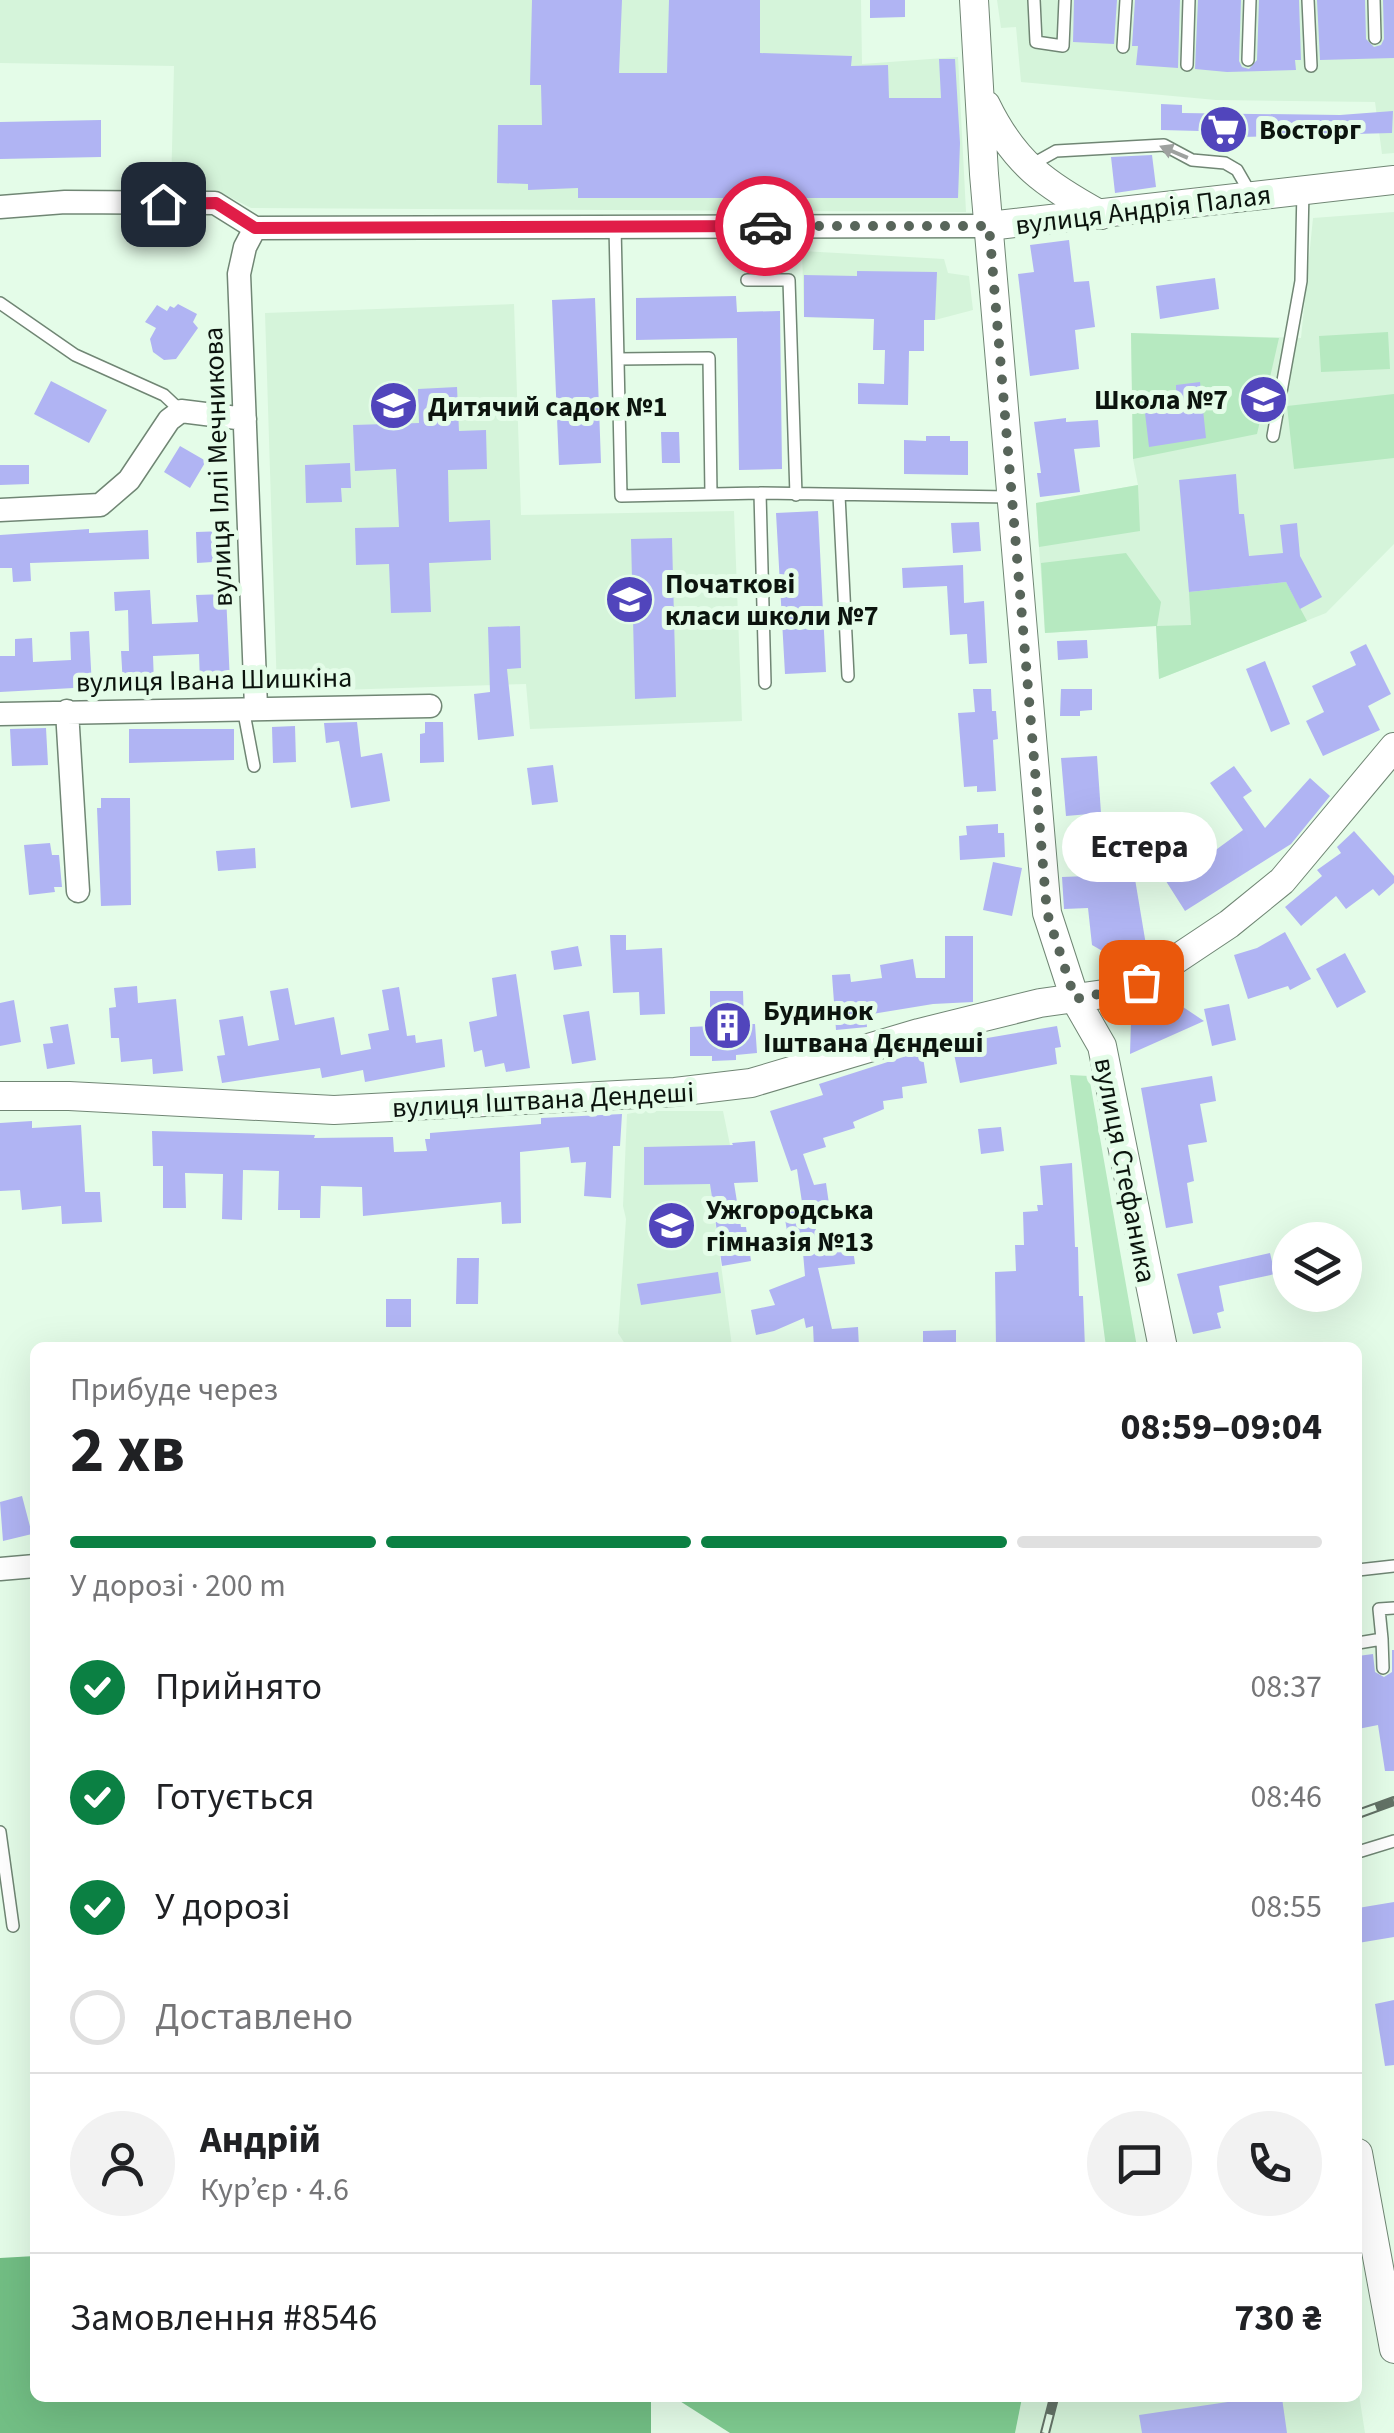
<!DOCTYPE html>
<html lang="uk">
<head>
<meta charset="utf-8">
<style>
  body { margin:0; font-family:"Source Sans 3",sans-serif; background:#f2f2f2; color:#202124; height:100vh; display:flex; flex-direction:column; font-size:38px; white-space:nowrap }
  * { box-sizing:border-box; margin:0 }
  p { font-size:32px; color:#757577 }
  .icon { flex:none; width:55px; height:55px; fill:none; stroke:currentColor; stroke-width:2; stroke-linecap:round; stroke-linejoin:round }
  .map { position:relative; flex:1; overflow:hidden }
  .details { position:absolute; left:30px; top:1342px; width:1332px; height:1060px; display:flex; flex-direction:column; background:#fff; border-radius:15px; box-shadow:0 10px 40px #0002 }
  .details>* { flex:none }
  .fabs { position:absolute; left:1272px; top:1222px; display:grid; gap:20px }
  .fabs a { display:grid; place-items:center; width:90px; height:90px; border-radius:50%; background:#fff; box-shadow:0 10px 40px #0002; font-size:50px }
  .pin { position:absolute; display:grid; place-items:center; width:85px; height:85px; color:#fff; margin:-42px; border-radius:20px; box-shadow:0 5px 15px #0006 }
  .courier { position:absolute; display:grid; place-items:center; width:100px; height:100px; margin:-50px; border:8px solid #e11d48; border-radius:50%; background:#fff; color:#222; box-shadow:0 2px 12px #0007 }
  .bubble { position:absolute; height:70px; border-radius:35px; background:#fff; box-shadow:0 10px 40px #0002; font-size:32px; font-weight:700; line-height:70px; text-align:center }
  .head em { font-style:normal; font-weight:700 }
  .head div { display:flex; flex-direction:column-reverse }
  .head { display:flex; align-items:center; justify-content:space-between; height:170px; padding:0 40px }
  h1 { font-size:65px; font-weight:700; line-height:75px }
  .bar { display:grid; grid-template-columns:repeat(4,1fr); gap:15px 10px; align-content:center; height:120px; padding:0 40px }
  .bar i { height:12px; border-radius:8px; background:#e0e0e0 }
  .bar .selected { background:#0b8043 }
  .bar p { grid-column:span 4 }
  .line { display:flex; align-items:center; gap:25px; padding:0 40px; border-top:2px solid #e0e0e0 }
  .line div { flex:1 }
  .round { display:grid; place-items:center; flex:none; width:105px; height:105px; border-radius:52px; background:#f2f2f2 }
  ol { padding:0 40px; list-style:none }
  li { display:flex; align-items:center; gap:30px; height:110px }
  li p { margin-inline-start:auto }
  li .icon { padding:10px; border-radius:50%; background:#0b8043; color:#fff; stroke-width:4 }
  li:last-child { color:#757577 }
  li i { width:55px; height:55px; border:5px solid #e0e0e0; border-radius:50% }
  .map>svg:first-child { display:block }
</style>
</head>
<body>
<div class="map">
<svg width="1394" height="2433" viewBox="0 0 1394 2433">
  <rect width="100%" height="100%" fill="#e4fce8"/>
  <path fill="#d5f4da" d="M0,0h861l1,64 96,-7 8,155 -715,-4 -35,-18h-45l3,-124 -174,-3z
    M997,0h397v153l-12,1 -7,-52 -159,-2 -195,-18 -5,-55 -15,1z
    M1394,212v332l-68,69 -167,66 -3,-53 -111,7 -9,-130 102,-18 -5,-26 -2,-126 170,5 12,-120z
    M802,251l142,8 4,14 21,3 4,34 -38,10 -131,-3z
    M514,304l7,211 213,-4 8,210 -212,8 -4,-45 -249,8 -12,-379z
    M643,1111h80l7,34 -19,46 21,155 -105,1 -9,-14 8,-114 -3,-13 4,-92z
    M1358,2388l7,45h-350l7,-35h336z"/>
  <path fill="#b6e9c0" d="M1388,332l2,37 -69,3 -2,-36z
    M1131,333l148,5 -22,96 -124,25z
    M1394,394v64l-100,11 -7,-63z
    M1138,485l2,46 -101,16 -3,-44z
    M1126,553l35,49 -4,24 34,-1 -2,-33 97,-10 21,39 -148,58 -3,-53 -111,7 -4,-70z
    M1070,1075l19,1 48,271h-31z"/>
  <path fill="#7fcb90" d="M675,2398h347l-7,35h-285z"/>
  <path fill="#72be84" d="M35,2256v142h616v35h-651v-175z"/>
  <path fill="#b0b4f3" d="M532,0h90l-3,73h48l2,-73h91v53l92,3 -1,10 37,-1 1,33h52l-2,-39h16l5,84 -2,55h-380v-10l-50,2v-6l-31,-1 1,-58h44l-1,-40h-11z
    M870,0h35v17l-35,1z
    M1074,0h43l-3,44 -41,-2z
    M1135,0h45l-2,68 -42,-3 2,-19h-6z
    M1198,0h43l-2,61 3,6 7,2 8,-9 2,-60h40l2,60h-6l1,10 -69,2 -32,-3z
    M1317,0h48l1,39 8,8 7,-2 3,-6 -1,-39h11v58l-74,2z
    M1161,104l21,1v8l158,2 53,-4 -1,22 -192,5v-7l-39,-1z
    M101,120v37l-101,2v-37z
    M1152,155l4,32 -41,6 -4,-36z
    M1069,240l5,42 15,-1 6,46 -20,3 4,39 -49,7 -12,-102 16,-2 -4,-27z
    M857,271l80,1 -2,48h-11v31h-15l-1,54 -50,-1v-21l26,1 1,-34h-12l1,-31 -70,-2v-42l53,1z
    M1215,278l4,31 -59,10 -4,-33z
    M736,296l1,16 43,-1 2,158 -43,1 -2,-132 -101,2v-42z
    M595,298l6,165 -42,2 -7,-165z
    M178,304l19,10 -4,8 5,6 -22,31 -12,1 -11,-8 -3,-13 6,-11 -11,-6 12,-17 10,6 3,-5 4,2z
    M51,381l56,29 -18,33 -55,-29z
    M1200,382l6,56 -57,9 -6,-51 33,-5v-6z
    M457,387l2,44 27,-1 1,39 -39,1 1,52 41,-2 1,40 -62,3 2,49 -40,1 -2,-49 -33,1 -1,-37 44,-1 -3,-58 -41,2 -2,-46 66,-2 -1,-34z
    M1066,418v4l32,-2 2,27 -26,2 6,43 -40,5 -3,-24h4l-7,-51z
    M661,432h18l1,31h-18z
    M926,436h24v5h18v34l-64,-1v-34l22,1z
    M180,446l26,15 -16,27 -26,-16z
    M350,463l1,25h-10l1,14 -36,1 -1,-38z
    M0,465h29v19l-29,1z
    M1236,474l3,40h5l5,42 34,-3 -3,-28 17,-2 3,33 22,41 -22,12 -14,-27 -97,10 -10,-112z
    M818,511l8,161 -41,2 -9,-161z
    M979,522l2,29 -28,2 -2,-30z
    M89,529v4l59,-3 1,29 -119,4 1,18 -18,1 -1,-14h-12v-33z
    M226,531l2,30 -31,2 -1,-31z
    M672,538l4,159 -41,2 -4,-160z
    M963,565l1,38 20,-2 3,62 -18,1 -2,-30 -17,1 -3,-49 -44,2 -1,-20z
    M150,590l2,34 46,-2 -2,-27 30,-1 4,89 -30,1 -1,-30 -46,2 1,27 -31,2 -2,-34h8l-1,-41 -13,1 -1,-19z
    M520,626l1,42 -14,1 7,67 -36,4 -4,-46 16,-2 -2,-65z
    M89,631l3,56 -92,5v-36h15v-17l17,-1 1,24 38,-2 -1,-28z
    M1087,640l1,18 -30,2 -1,-19z
    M1366,644l25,50 -23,12 12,24 -57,26 -17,-35 18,-9 -12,-26 44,-21 -6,-13z
    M1265,661l25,63 -19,8 -25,-63z
    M973,689h18l1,22h4l2,28 -5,1 3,51 -19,1v-6l-13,1 -6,-74 17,-1z
    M1061,689h31v21l-12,1v5h-20z
    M357,722l4,35 21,-4 8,48 -39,7 -12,-67 -13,2 -2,-20z
    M425,722h18l1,40 -24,1v-29l5,-1z
    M295,726l1,36 -23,1 -1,-36z
    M46,728l2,37 -36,1 -2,-37z
    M129,729h105v31l-105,3z
    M1097,756l4,57 -35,3 -5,-58z
    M553,765l5,37 -26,3 -5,-37z
    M1234,766l18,25 -9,6 22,31 45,-50 20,18 -39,48 -106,67 -21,-33 46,-30 3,4 30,-22 -33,-47z
    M101,798h29l1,107 -30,1 -4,-98h4z
    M998,824v9h6l1,24 -45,3 -1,-24 8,-1 -1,-9z
    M1354,831l40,45v7l-15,13 -6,-7 -27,20 -10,-13 -35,30 -16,-19 37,-31 -5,-6 24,-17 -4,-6z
    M1122,840l36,8 -7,29 -17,-4 14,84 -30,3 -26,-15 -4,-37 -24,1 -2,-32 52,-2z
    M50,843l2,12h7l3,32h-8l1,5 -26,3 -5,-50z
    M255,848l1,20 -38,3 -2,-20z
    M993,862l29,6 -10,48 -29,-6z
    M1285,932l26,47 -21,11 -2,-4 -40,13 -14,-44 23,-7z
    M610,935h16v15l36,-2 3,66 -25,1 -1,-23 -26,1z
    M945,936h28v66l-40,2 -67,11 1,12 -31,3 -4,-55 18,-1 1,8 31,-4 -2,-13 33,-6 3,19h29z
    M578,946l4,20 -28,4 -3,-19z
    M1345,953l21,39 -29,16 -21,-39z
    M516,974l14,94 -24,4 -2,-9 -19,4 -3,-17 -8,2 -5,-30 28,-6 -5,-38z
    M137,986l1,17 38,-4 7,72 -30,3 -1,-15 -31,3 -2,-24h-8l-2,-30 7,-1 -2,-19z
    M399,987l8,49 8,-1 1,8 26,-4 3,28 -80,15 -2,-12 -41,8 -2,-10 -98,15 -5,-27 8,-1 -6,-35 24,-4 5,30 31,-6 -9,-49 18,-3 7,37 39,-8 7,38 30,-6 -3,-15 21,-4 -7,-40z
    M710,991h33l1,33h11l2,29 -21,2v5l-24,1v-5h-22v-29l20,-1z
    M14,1000l7,42 -21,4v-43z
    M1174,1001l30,20 -74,33 1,-32z
    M1229,1004l7,36 -24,6 -8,-37z
    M589,1011l7,49 -24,4 -9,-49z
    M68,1024l7,40 -28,5 -4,-25 10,-1 -3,-16z
    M1057,1026l4,21 -6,1 2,16 -97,19 -8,-39z
    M922,1051l5,32 -25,4 1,11 -20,3 1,8 -31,13 2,6 -32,10 3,9 -23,7 11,31 12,-2 3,21 -26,5 -6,-40 -6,2 -21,-60 53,-16 -4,-11z
    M1212,1076l4,25 -16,3 7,38 -19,3 6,36 -7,2 6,40 -27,5 -25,-140z
    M622,1114l-2,32h-7l-2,52 -27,-2 2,-34 -15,1 -2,-16 -49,5 1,71 -19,1 -1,-22 -138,14 -1,-29 -41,-1 -1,32h-20v-8h-22l1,-39 -36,-1 -1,50 -20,-1 1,-45 -38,-1 1,35h-23v-42h-10l-1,-35 163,4 -1,3 79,-1 1,15 33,-1 -2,-12h5v-6l111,-9v-6z
    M32,1121v7l49,-3 4,67h15l2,30 -40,2 -1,-18 -39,4 -2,-20 -20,1v-68z
    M1001,1127l3,24 -23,3 -3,-25z
    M755,1141l3,41 -24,1 7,44h5l5,34 -29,5 -12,-82 -66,1v-38l89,-2 -1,-2z
    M1072,1163l3,84h3l1,49h4l2,52h-89l-1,-76 21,-1 -1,-26h9l-1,-33 15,-1 -1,-6h6l-3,-39z
    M813,1208l5,36 34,-3 3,23 -37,4 14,61 26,-2 1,20 -45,1 -1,-22 -7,2 -2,-10 -30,13 -18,4 -5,-25 24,-5 -6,-15 36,-14 -3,-35 -13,2 -5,-30z
    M1270,1253l5,21 -56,12 5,25 -7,2 4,15 -28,6 -16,-60z
    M457,1258h22l-1,46h-22z
    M718,1272l3,21 -80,12 -4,-21z
    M386,1299h25v28h-25z
    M956,1330v18h-33v-17z
    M22,1496l10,38 -29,7 -3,-39z
    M1392,1650h2v121h-9l-7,-46 -20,4v-73l15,-2 2,18 9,5 8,-5z
    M1394,1902v35l-36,6v-35z
    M1394,2000v65l-9,1 -10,-62z
    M1255,2398h27l5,35h-145l-3,-18z"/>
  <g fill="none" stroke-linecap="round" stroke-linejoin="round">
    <defs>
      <path id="service" d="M1034,0l2,42 27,4 2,-46
        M1308,0l3,66
        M1374,0l1,38
        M1123,47l3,-47
        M1248,60l2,-60
        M1187,65l2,-65
        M1031,165l25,-14 108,-6 28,15 33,3 12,7 15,26
        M615,226l6,270 139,-3 249,4
        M747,280h42l7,215
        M0,303l75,52 89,40 17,16
        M618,359l91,-1 2,136
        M1273,436l28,-155 2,-91
        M760,493l5,190
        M839,495l9,181
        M243,708l11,58
        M1358,1570l36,-4
        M1382,1639l-3,-30 15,-1
        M1358,1643l24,-4 1,29
        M0,1832l13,94
        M1358,1852l36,-11"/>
      <path id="minor" d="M0,207l65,-5 150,1 40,25 734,-2
        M255,228l-10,19 -6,27 17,433
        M0,510l100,-5 29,-25 40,-60 12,-9 64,8
        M67,711l11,180
        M0,714l430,-8
        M0,1569l35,-3"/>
      <path id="tertiary" d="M974,0l10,174 63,739 28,86 27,47 61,302
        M986,105c28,58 60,80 115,110
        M989,226l405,-46
        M0,1096h69l265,14 341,-18 76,-9 168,-50 121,-30 64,-9 47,-18 78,-52 53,-43 112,-134
        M1358,2153l36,196"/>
    </defs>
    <use href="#service" stroke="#708674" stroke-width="14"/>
    <use href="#minor" stroke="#708674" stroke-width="25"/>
    <use href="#tertiary" stroke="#708674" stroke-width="30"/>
    <use href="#service" stroke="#fff" stroke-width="11"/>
    <use href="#minor" stroke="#fff" stroke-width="22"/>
    <use href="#tertiary" stroke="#fff" stroke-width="28"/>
    <defs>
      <path id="rail" d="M1358,1814l36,-13
        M1045,2433l9,-35"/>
    </defs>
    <use href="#rail" stroke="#637266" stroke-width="10"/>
    <use href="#rail" stroke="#e4fce8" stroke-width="6" stroke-dasharray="19" stroke-linecap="butt"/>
  </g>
  <defs><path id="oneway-solid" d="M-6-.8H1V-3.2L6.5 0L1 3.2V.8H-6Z" transform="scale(2.5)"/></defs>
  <use fill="#9ea19f" href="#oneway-solid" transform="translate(1174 152) rotate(-157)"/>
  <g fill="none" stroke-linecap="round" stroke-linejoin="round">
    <path stroke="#58655a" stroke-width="10" stroke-dasharray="0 18" d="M765,226h224l58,687 28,86 47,-10 19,-7"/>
    <path stroke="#e11d48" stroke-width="12" d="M163,204l53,-1 39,25 510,-2"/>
  </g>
  <defs>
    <symbol id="supermarket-disc" viewBox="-11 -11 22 22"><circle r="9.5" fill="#5145bc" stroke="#e4fce8"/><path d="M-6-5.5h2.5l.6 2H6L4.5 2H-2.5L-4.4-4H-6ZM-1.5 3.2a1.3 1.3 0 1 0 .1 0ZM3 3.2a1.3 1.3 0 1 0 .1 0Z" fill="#fff"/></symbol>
    <symbol id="school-disc" viewBox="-11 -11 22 22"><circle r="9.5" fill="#5145bc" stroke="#e4fce8"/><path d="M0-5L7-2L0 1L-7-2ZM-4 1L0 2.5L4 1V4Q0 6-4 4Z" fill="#fff"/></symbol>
    <symbol id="building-disc" viewBox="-11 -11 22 22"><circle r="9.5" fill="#5145bc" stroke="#e4fce8"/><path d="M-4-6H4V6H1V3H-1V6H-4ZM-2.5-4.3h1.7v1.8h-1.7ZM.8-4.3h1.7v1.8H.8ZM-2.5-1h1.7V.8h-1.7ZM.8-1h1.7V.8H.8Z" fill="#fff"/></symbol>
  </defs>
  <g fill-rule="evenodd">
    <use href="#supermarket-disc" x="1196" y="102" width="55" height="55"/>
    <use href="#school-disc" x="1236" y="372" width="55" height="55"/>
    <use href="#school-disc" x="366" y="378" width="55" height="55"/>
    <use href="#school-disc" x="602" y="572" width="55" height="55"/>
    <use href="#building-disc" x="700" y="998" width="55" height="55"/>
    <use href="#school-disc" x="644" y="1198" width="55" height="55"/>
  </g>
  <g text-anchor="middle" stroke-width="10" stroke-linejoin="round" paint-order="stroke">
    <g font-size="28" font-weight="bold" fill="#0c140e" stroke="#e4fce8" text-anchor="start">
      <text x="1259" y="139">Восторг</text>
      <text x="1228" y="409" text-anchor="end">Школа №7</text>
      <text x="428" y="416">Дитячий садок №1</text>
      <text x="665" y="593">Початкові<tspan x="665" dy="32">класи школи №7</tspan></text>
      <text x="763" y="1020">Будинок<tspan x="763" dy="32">Іштвана Дєндеші</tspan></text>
      <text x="706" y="1219">Ужгородська<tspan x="706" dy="32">гімназія №13</tspan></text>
    </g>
    <g font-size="28" fill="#0c140e" stroke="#e4fce8">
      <text transform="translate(1143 209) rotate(-7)" y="10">вулиця Андрія Палая</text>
      <text transform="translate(217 467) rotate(-92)" y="10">вулиця Іллі Мечникова</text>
      <text transform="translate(214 679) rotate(-1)" y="10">вулиця Івана Шишкіна</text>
      <text transform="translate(543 1099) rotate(-3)" y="10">вулиця Іштвана Дендеші</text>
      <text transform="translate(1126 1170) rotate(79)" y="10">вулиця Стефаника</text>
    </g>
  </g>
</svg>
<div class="fabs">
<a><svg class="icon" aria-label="layers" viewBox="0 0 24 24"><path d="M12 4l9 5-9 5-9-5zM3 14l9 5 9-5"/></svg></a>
</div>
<div class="pin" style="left:1141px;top:982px;background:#ea580c"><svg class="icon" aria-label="bag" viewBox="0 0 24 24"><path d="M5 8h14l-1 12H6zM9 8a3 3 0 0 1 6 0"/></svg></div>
<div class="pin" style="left:163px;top:204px;background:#1f2937"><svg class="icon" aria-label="home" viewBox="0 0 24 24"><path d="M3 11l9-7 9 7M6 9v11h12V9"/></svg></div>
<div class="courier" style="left:765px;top:226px"><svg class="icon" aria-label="car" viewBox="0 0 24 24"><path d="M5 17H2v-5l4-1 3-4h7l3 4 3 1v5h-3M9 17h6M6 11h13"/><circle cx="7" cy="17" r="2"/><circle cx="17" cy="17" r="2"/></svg></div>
<div class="bubble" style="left:1062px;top:812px;width:155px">Естера</div>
<section class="details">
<div class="head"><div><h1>2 хв</h1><p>Прибуде через</p></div><em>08:59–09:04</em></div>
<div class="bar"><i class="selected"></i><i class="selected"></i><i class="selected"></i><i></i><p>У дорозі · 200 m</p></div>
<ol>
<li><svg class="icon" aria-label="check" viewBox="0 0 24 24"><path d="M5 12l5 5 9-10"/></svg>Прийнято<p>08:37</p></li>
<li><svg class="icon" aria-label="check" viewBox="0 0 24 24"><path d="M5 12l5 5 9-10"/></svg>Готується<p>08:46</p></li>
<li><svg class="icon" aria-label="check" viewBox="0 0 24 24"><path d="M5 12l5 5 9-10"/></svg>У дорозі<p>08:55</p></li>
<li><i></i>Доставлено</li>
</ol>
<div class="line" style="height:180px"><a class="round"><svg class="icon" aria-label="person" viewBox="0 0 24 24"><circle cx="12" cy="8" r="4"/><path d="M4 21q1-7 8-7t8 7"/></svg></a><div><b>Андрій</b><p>Кур’єр · 4.6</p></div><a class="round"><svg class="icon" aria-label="chat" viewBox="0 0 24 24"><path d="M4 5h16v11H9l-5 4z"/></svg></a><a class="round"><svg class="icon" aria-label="phone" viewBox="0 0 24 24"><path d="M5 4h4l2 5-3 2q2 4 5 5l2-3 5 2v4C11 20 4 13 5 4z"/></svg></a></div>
<div class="line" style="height:130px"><div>Замовлення #8546</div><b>730 ₴</b></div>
</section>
</div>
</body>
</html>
